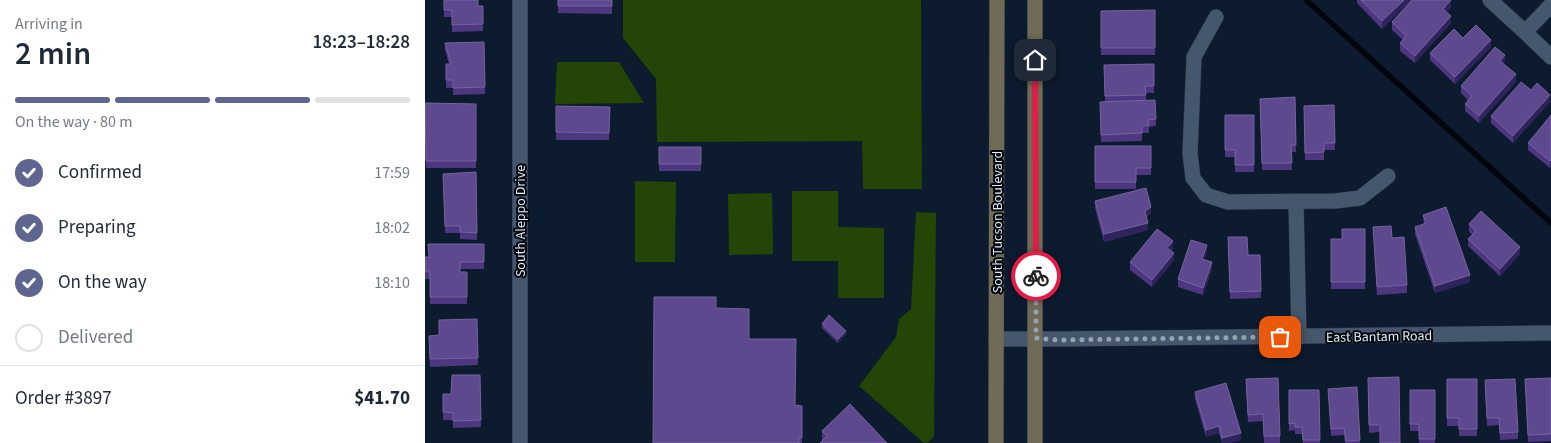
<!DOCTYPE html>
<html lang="en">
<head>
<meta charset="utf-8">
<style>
  body { margin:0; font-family:"Source Sans 3",sans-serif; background:#f6f6f7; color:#1f2937; height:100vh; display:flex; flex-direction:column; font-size:19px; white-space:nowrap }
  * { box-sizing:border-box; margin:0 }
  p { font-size:16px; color:#747a83 }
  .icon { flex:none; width:28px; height:28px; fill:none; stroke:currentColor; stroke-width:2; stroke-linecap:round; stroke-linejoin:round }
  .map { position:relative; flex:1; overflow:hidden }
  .side { display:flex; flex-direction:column; background:#fff; width:425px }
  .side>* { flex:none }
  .pin { position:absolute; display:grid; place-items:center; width:42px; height:42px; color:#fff; margin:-21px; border-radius:10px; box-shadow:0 2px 8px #0006 }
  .courier { position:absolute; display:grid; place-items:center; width:50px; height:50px; margin:-25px; border:4px solid #e11d48; border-radius:50%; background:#fff; color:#222; box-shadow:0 1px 6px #0007 }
  .head em { font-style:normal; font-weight:600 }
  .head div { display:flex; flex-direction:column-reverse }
  .head { display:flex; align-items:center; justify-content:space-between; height:85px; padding:0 15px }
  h1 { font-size:32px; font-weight:600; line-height:38px }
  .bar { display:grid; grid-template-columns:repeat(4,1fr); gap:8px 5px; align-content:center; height:60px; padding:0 15px }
  .bar i { height:6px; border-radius:4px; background:#e0e1e3 }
  .bar .selected { background:#5e658f }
  .bar p { grid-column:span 4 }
  .line { display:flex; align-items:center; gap:12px; padding:0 15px; border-top:1px solid #e0e1e3 }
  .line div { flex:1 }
  ol { padding:0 15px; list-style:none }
  li { display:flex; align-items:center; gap:15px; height:55px }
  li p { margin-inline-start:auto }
  li .icon { padding:5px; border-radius:50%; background:#5e658f; color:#fff; stroke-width:4 }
  li:last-child { color:#747a83 }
  li i { width:28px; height:28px; border:2px solid #e0e1e3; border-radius:50% }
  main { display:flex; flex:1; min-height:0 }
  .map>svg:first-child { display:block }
</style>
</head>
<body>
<main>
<section class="side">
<div class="head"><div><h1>2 min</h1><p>Arriving in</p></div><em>18:23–18:28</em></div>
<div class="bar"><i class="selected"></i><i class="selected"></i><i class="selected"></i><i></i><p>On the way · 80 m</p></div>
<ol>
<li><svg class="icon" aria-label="check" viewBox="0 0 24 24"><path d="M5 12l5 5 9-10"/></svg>Confirmed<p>17:59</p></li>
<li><svg class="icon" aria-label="check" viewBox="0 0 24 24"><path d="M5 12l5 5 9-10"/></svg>Preparing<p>18:02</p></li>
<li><svg class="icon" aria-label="check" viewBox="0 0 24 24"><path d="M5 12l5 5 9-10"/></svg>On the way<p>18:10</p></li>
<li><i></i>Delivered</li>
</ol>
<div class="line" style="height:65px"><div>Order #3897</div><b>$41.70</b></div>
</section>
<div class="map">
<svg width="1126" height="443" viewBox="0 0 1126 443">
  <rect width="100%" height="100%" fill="#0c1b2e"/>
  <path fill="#244505" d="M198,0h298l1,189h-59l-1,-48 -205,1 -1,-63 -33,-41z
    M132,62h62l25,41 -89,1z
    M210,181l41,1 -1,80h-40z
    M367,191h46v36l46,1v70h-46v-37h-46z
    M347,193l1,61 -44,1 -1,-61z
    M491,212l20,1 -2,224 -7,6h-3l-65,-57 37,-49 3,-18 12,-10z"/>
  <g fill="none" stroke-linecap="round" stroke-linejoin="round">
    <path stroke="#00060b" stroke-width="5.5" d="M881,0l245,223"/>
    <defs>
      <path id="minor" d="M95,0v443
        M1065,0l35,32 26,25
        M791,17l-22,40 -4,96 3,25 13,17 22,7 107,-1 25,-3 28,-22
        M1100,32l26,-27
        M871,202l3,135
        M571,339h62l493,-6"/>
      <path id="secondary" d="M571,443l1,-443
        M610,443v-443"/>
    </defs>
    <use href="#minor" stroke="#2d3342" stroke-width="16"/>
    <use href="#secondary" stroke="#2d3342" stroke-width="16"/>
    <use href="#minor" stroke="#45576c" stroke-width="15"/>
    <use href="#secondary" stroke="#706b57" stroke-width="15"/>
  </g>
  <path fill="#4f3681" d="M19,0l34,6h5v25l-31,1v-15h-8z
    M133,0h54v14l-54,-1z
    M932,0h54l-29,29 -25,-26z
    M1026,8l-5,4 5,11 -36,40 -15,-12v-8l3,-3 -11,-10v-8z
    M730,10v45h-54v-44z
    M1038,38l28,9 -36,37 -25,-24v-7z
    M59,42l1,52 -32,1v-7h-7v-24h3l-4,-14v-7z
    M1080,62l-2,2 13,18 -37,41 -14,-12v-7l3,-4 -7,-7v-7z
    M729,64v29h-8v8l9,-1 1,26 -7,1v6h-7v8l-41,1 -1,-40h5l-1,-37z
    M1106,90l19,12 -37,41 -22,-20v-7z
    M870,97l1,55h-5l1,18h-30l-2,-71z
    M0,103l51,1v64h-50z
    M909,105l1,45h-11v10h-19l-1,-54z
    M131,106l54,1 -1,33h-53z
    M800,115h29v57h-19v-15h-10z
    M1126,115l-1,53 -22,-18v-7z
    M670,146h56v29h-15v14h-41z
    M234,147h42v24h-42z
    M51,172l1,68 -17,-1v-6h-15l-2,-59z
    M670,201l56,13 -5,3 2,13 -44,12 -9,-34z
    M998,215l47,67 -35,11 -20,-59v-7l9,-3z
    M1044,224l51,30 -20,22 -32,-30v-7l4,-4 -3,-4z
    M948,227l19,11 15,47v8l-30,2z
    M940,229v60h-34v-50h11z
    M803,237l20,18h12l1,43 -31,1z
    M59,244v25h-24v3h7v32h-37v-25h-5v-22h4z
    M748,249l-2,2 3,9 -22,27 -22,-17v-8z
    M782,252l-3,8 8,9 -9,26 -25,-8v-8z
    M291,308l33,31 46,66 7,1v37h-149z
    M52,319l1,46 -48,2 -1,-31 10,-1z
    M397,324l24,10 -8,9 -16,-15z
    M55,375l1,52 -28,1v-8h-10v-26h8z
    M974,377l-19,55 -11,1 -1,-55z
    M1126,378v63l-23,1 -3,-63z
    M1022,379h30v57h-18v-10h-12z
    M821,386l34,50v7h-16l-1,-22 -15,1z
    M932,387l3,56h-15l-1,-8 -13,1 -3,-47z
    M1060,387l33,45v7l-18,1 -1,-15 -12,1z
    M864,390h30l1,53h-17l-1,-9h-7v-4l-6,1z
    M985,390h25v53h-16v-12h-9z
    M770,392l46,48 -11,3h-8l-3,-10 -13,4 -11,-38z
    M397,431l65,12 -65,-2z"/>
  <path fill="#2e235a" d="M979,0h7l-29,29v-8z
    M1026,0v8l-8,8v-7z
    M1026,16v7l-36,40v-7z
    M1066,40v7l-36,37v-7z
    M1080,55v7l-5,6v-7z
    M1091,74v8l-37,41v-7z
    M1125,95v7l-37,41v-7z
    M1126,160v7l-1,1v-7z
    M726,207v7l-6,4v-7z
    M723,223v7l-44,12v-8z
    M748,241v8l-6,7v-8z
    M782,245v7l-5,14v-7z
    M1095,247v7l-20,22v-7z
    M749,253v7l-22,27v-7z
    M787,262v7l-9,26v-7z
    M1045,275v7l-35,11v-7z
    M421,331v3l-8,9v-4z
    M794,426v7l-13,4v-7z
    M816,433v7l-11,3h-8v-5z"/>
  <path fill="#5f498e" stroke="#73639e" d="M19,0h34v6h5v18l-31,1v-15h-8z
    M133,0h54v6h-54z
    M936,0h43l-22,21z
    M987,0h39l-8,9 8,7 -36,40 -15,-13 6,-7 -14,-14z
    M730,10v38h-54v-37z
    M1051,25l15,15 -36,37 -25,-24 24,-24 9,9z
    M59,42l1,45 -32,1v-8h-7v-16h5l-6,-21z
    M1070,47l10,8 -5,6 16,13 -37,42 -14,-12 7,-8 -11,-10z
    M729,64v22h-9l1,9 -41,1 -1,-31z
    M1096,82l10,8 6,-7 13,12 -37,41 -22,-20z
    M870,97l1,48h-5l1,18h-30l-2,-64z
    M730,100l1,19 -8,1 1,5 -7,1v7l-41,2 -1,-33z
    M0,103l51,1v57h-50z
    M909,105l1,38h-11v9l-19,1 -1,-47z
    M131,106l54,1 -1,26 -53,-1z
    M800,115h29v50h-19v-15h-10z
    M1126,115v45l-1,1 -22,-18z
    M670,146h56v22h-15v14h-41z
    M234,147h42v17h-42z
    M51,172l1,61 -17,-1v-6h-15l-2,-52z
    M721,188l5,19 -6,4 3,12 -44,11 -9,-33z
    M1021,207l24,68 -35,11 -20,-59 11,-4 -3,-8z
    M1056,211l39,36 -20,22 -32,-30 8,-8 -7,-7z
    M966,226l1,12 12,-1 3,48 -30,2 -4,-60z
    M732,229l16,12 -6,7 7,5 -22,27 -22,-18z
    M917,229h23v53h-34v-43h11z
    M803,237h19l1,18h12l1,36 -31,1z
    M766,240l16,5 -5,14 10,3 -9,26 -25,-9z
    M3,244h56v18h-24v10h7v25h-37v-26h-5v-14h4z
    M229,297h62v11l33,1v30h47l-1,66 7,1v32h-3v5h-146z
    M404,315l17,16 -8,8 -16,-15z
    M52,319l1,39 -48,1 -1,-23 10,-1v-15z
    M27,375h28l1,45 -28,1v-8l-10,-1v-18h8z
    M974,377l1,66h-20v-18h-11l-1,-47z
    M853,378l2,58h-16l-1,-22 -15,1 -2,-36z
    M1126,378v56l-23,1 -3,-56z
    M1022,379h30v50h-18v-11h-12z
    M1090,379l3,53 -18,1 -1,-15h-12l-2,-38z
    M801,383l15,50 -19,5 -3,-12 -13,4 -11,-38z
    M932,387l3,53 -14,1 -2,-13 -13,1 -3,-40z
    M864,390h30l1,50h-17l-1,-13h-7v-4l-6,1z
    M985,390h25v49h-16v-15h-9z
    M425,404l37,39h-67l7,-7 -5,-5z"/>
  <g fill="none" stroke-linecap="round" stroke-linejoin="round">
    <path stroke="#96a3b1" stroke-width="5" stroke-dasharray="0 9" d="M611,276v62l22,2 222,-3"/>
    <path stroke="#e11d48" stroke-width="6" d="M610,60l1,216"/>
  </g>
  <g text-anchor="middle" stroke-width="4" stroke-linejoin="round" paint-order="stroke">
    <g font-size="14" fill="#e1ecf8" stroke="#02060d">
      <text transform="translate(95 221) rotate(-90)" y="5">South Aleppo Drive</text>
      <text transform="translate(572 222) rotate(-90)" y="5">South Tucson Boulevard</text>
      <text transform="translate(954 336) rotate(-1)" y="5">East Bantam Road</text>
    </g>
  </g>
</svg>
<div class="pin" style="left:855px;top:337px;background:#ea580c"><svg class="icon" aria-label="bag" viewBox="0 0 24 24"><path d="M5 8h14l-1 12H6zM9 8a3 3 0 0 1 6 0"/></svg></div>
<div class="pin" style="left:610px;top:60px;background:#1f2937"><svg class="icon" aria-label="home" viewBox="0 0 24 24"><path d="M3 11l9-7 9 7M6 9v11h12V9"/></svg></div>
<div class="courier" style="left:611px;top:276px"><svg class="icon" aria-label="bike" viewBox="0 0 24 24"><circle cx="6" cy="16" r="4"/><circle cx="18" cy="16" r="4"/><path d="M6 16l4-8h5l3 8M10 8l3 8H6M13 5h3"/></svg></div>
</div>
</main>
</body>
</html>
